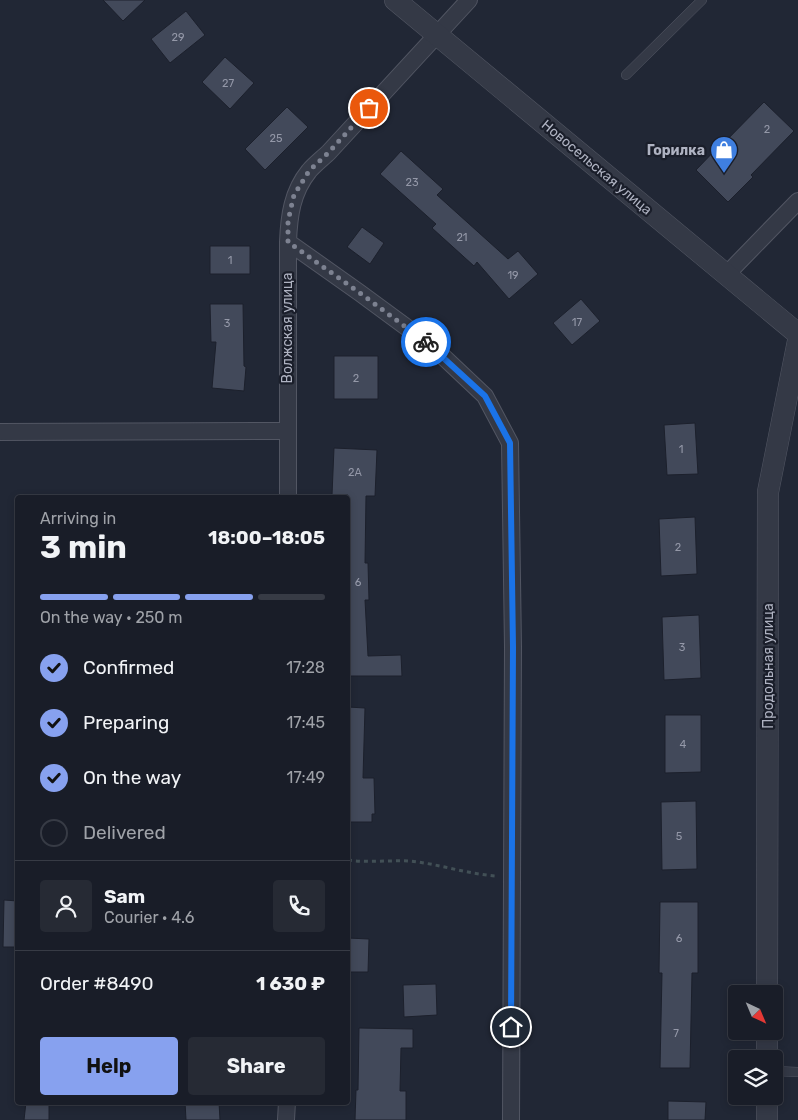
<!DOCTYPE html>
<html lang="en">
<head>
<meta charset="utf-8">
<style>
  body { margin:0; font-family:Rubik,sans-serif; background:#262a34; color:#f1f3f6; height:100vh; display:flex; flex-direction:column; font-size:19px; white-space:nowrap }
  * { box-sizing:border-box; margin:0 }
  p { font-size:16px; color:#9fa2a8 }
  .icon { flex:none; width:28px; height:28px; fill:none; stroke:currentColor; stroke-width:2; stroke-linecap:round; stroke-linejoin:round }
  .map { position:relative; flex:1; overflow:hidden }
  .details { position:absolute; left:15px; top:495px; width:335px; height:610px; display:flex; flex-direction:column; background:#191d28; border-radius:5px; box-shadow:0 2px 8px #0003,0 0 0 1px #373b45 }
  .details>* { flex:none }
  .needle { width:32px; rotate:136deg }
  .buttons { position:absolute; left:728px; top:985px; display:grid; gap:10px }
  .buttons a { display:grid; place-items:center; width:55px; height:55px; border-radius:5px; background:#191d28; box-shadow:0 2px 8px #0003,0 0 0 1px #373b45; font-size:25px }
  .pin { position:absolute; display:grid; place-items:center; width:42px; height:42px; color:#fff; margin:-21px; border:2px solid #fff; border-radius:50%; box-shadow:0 1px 5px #0007 }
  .courier { position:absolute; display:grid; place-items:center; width:50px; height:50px; margin:-25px; border:4px solid #1a73e8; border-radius:50%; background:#fff; color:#222; box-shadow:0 1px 6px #0007 }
  .overview em { font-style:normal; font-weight:700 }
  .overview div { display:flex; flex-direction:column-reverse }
  .overview { display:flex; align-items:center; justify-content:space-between; height:85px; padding:0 25px }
  h1 { font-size:32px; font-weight:700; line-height:38px }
  .bar { display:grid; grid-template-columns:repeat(4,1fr); gap:8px 5px; align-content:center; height:60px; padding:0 25px }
  .bar i { height:6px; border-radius:4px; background:#373b45 }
  .bar .active { background:#87a1ef }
  .bar p { grid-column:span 4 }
  .line { display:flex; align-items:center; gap:12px; padding:0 25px; border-top:1px solid #373b45 }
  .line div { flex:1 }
  .round { display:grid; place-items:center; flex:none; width:52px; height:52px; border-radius:5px; background:#262a34 }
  ol { padding:0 25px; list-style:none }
  li { display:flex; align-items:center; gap:15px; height:55px }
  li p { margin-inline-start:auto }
  li .icon { padding:5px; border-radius:50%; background:#87a1ef; color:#111; stroke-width:4 }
  li:last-child { color:#9fa2a8 }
  li i { width:28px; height:28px; border:2px solid #373b45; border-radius:50% }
  .cta { display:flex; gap:10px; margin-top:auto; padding:10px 25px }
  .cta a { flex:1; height:58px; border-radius:5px; background:#87a1ef; color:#111; font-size:20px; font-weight:700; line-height:58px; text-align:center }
  .cta a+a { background:#262a34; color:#f1f3f6 }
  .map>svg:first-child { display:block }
</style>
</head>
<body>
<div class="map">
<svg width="798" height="1120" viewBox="0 0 798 1120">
  <rect width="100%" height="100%" fill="#212735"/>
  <path fill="#42495a" stroke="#1c202c" d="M103,0h42l-22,21z
    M186,11l19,24 -35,28 -19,-24z
    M225,57l29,26 -24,26 -28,-27z
    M764,102l30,29 -43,44 2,2 -25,25 -32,-32 24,-25 1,1z
    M287,107l21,20 -43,43 -20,-21z
    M401,151l42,38 -6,6 71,64 10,-8 20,23 -29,25 -32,-37 -3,4 -42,-38 4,-4 -56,-50z
    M362,227l22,16 -14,21 -23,-17z
    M210,246h40v28h-40z
    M581,299l19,22 -28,24 -19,-22z
    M210,304h33l1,62 2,1 -2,24 -32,-3 4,-46h-5z
    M334,356h44v43h-44z
    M695,423l3,51 -31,1 -3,-50z
    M334,448l43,2 -2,46h-9l-1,67h3l1,37h-4l3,56 33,-1 1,21h-54v-181h-16z
    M695,517l2,57 -36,2 -2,-57z
    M699,615l2,63 -37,2 -2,-63z
    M348,707l17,1 -2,70h11l1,36h-3v8h-24z
    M665,715h36v57l-36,1z
    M696,801l1,68 -35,1 -1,-68z
    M4,900l14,1v46h-15z
    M660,902h38v71h-6l-2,95h-30l2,-95h-3z
    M348,938l21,1 -1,33h-20z
    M436,984l1,31 -33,2 -1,-32z
    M359,1028l54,1v19h-12l-1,43h6v29h-51l1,-30h2z
    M668,1101l38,1 -1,18h-37z
    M26,1102h23v18h-25z
    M185,1102h34l1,18h-34z"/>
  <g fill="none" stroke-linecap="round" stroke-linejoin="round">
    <defs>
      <path id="service" d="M626,75l76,-75
        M774,1071l24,1"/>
      <path id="minor" d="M288,242l72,51 72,53 53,50 25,47 3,204 -2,473
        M727,274l71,-73
        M0,432l287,-1
        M288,498v-256c1,-26 4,-50 21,-71 6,-7 14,-13 20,-19l140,-152
        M286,1120l1,-18"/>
      <path id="tertiary" d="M395,0l403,334
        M767,994l1,-502 30,-151
        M767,1059v-28
        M767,1120v-24"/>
    </defs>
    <use href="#service" stroke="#525663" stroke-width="10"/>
    <use href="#minor" stroke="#525663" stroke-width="18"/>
    <use href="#tertiary" stroke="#525663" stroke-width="22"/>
    <path stroke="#425056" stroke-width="3" stroke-dasharray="4 4" stroke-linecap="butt" d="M348,860c20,3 42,0 62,1 29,3 57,13 86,15"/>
    <use href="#service" stroke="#343946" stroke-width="9"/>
    <use href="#minor" stroke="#343946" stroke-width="16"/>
    <use href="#tertiary" stroke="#343946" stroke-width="21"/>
  </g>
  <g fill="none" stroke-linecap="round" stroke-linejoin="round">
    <path stroke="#7d8291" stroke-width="5" stroke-dasharray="0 9" d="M369,108l-40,44 -20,19 -15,24 -6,26v21l72,51 66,49"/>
    <path stroke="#1a73e8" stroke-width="6" d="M426,342l59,54 25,47 3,204 -2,380"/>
  </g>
  <defs>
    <symbol id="shop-pin" viewBox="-11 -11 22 30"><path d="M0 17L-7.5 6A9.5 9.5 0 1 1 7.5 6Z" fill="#3f7fe0" stroke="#1a1e2a"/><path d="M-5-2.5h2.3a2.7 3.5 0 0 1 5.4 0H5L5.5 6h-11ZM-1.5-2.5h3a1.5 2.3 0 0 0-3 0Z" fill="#fff"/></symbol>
  </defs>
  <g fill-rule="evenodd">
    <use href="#shop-pin" x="708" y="134" width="32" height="43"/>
  </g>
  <g text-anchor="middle" stroke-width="4.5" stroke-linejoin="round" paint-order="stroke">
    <g font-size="11" fill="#9498a8">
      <text x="178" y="41">29</text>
      <text x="228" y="87">27</text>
      <text x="767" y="133">2</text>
      <text x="276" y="142">25</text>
      <text x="412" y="186">23</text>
      <text x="462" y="241">21</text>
      <text x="230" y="264">1</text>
      <text x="513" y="279">19</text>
      <text x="577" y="326">17</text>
      <text x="227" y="327">3</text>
      <text x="356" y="382">2</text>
      <text x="681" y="453">1</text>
      <text x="355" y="476">2А</text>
      <text x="678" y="551">2</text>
      <text x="358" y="586">6</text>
      <text x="682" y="651">3</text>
      <text x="683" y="748">4</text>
      <text x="679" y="840">5</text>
      <text x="679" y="942">6</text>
      <text x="676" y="1037">7</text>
    </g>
    <g font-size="14" font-weight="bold" fill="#afb3c2" stroke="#1a1e2a" text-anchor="end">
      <text x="705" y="155">Горилка</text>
    </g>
    <g font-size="14" fill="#afb3c2" stroke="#1a1e2a">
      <text transform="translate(597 167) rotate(40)" y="5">Новосельская улица</text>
      <text transform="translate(287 328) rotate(-90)" y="5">Волжская улица</text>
      <text transform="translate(768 666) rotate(-90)" y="5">Продольная улица</text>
    </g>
  </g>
</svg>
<div class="buttons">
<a><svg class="needle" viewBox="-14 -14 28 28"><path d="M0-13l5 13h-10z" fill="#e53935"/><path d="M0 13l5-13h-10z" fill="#9fa2a8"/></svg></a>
<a><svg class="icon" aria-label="layers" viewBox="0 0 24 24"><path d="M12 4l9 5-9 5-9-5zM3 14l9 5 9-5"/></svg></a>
</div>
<div class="pin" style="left:369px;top:108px;background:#ea580c"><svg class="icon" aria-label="bag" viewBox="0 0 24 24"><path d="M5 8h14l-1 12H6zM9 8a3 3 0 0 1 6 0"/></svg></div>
<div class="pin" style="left:511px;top:1027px;background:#1f2937"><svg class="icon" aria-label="home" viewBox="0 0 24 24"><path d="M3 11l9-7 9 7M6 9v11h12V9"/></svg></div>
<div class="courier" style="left:426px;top:342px"><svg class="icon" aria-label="bike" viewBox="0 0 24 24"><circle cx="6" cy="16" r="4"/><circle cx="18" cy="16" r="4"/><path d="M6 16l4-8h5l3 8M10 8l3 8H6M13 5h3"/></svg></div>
<section class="details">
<div class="overview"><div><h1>3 min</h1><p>Arriving in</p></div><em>18:00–18:05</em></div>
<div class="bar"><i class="active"></i><i class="active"></i><i class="active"></i><i></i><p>On the way · 250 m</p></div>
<ol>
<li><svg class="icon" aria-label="check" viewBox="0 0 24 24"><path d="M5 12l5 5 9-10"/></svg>Confirmed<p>17:28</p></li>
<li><svg class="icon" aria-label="check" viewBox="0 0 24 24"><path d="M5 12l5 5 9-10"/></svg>Preparing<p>17:45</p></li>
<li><svg class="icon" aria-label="check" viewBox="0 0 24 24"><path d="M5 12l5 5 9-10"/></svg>On the way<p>17:49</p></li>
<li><i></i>Delivered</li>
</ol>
<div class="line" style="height:90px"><a class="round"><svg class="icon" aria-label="person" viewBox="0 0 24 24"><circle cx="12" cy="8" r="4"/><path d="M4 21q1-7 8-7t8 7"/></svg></a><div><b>Sam</b><p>Courier · 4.6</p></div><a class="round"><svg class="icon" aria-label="phone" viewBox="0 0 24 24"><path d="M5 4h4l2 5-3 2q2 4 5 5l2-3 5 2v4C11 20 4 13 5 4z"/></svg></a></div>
<div class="line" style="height:65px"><div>Order #8490</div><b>1 630 ₽</b></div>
<div class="cta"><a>Help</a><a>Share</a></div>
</section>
</div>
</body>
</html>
